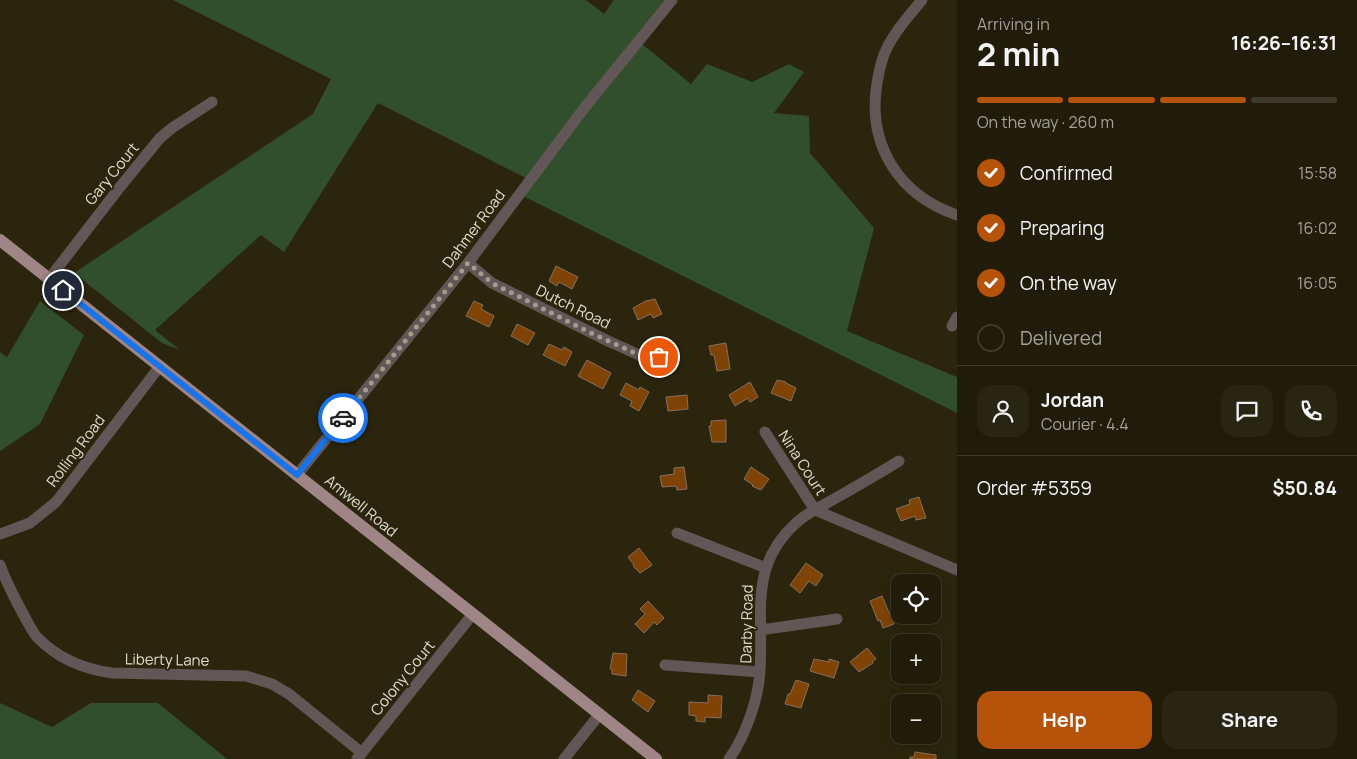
<!DOCTYPE html>
<html lang="en">
<head>
<meta charset="utf-8">
<style>
  body { margin:0; font-family:Manrope,sans-serif; background:#292513; color:#f1f3f6; height:100vh; display:flex; flex-direction:column; font-size:19px; white-space:nowrap }
  * { box-sizing:border-box; margin:0 }
  p { font-size:16px; color:#a2a19c }
  .icon { flex:none; width:28px; height:28px; fill:none; stroke:currentColor; stroke-width:2; stroke-linecap:round; stroke-linejoin:round }
  .map { position:relative; flex:1; overflow:hidden }
  .panel { display:flex; flex-direction:column; background:#211c0a; width:400px }
  .panel>* { flex:none }
  .controls { position:absolute; left:891px; top:574px; display:grid; gap:10px }
  .controls a { display:grid; place-items:center; width:50px; height:50px; border-radius:10px; background:#211c0a; box-shadow:0 2px 12px #0003,0 0 0 1px #3e3a2b; font-size:25px }
  .pin { position:absolute; display:grid; place-items:center; width:42px; height:42px; color:#fff; margin:-21px; border:2px solid #fff; border-radius:50%; box-shadow:0 1px 5px #0007 }
  .courier { position:absolute; display:grid; place-items:center; width:50px; height:50px; margin:-25px; border:4px solid #1a73e8; border-radius:50%; background:#fff; color:#222; box-shadow:0 1px 6px #0007 }
  .head em { font-style:normal; font-weight:700 }
  .head div { display:flex; flex-direction:column-reverse }
  .head { display:flex; align-items:center; justify-content:space-between; height:85px; padding:0 20px }
  h1 { font-size:32px; font-weight:700; line-height:38px }
  .bar { display:grid; grid-template-columns:repeat(4,1fr); gap:8px 5px; align-content:center; height:60px; padding:0 20px }
  .bar i { height:6px; border-radius:4px; background:#3e3a2b }
  .bar .current { background:#b45309 }
  .bar p { grid-column:span 4 }
  .line { display:flex; align-items:center; gap:12px; padding:0 20px; border-top:1px solid #3e3a2b }
  .line div { flex:1 }
  .round { display:grid; place-items:center; flex:none; width:52px; height:52px; border-radius:15px; background:#292513 }
  ol { padding:0 20px; list-style:none }
  li { display:flex; align-items:center; gap:15px; height:55px }
  li p { margin-inline-start:auto }
  li .icon { padding:5px; border-radius:50%; background:#b45309; color:#fff; stroke-width:4 }
  li:last-child { color:#a2a19c }
  li i { width:28px; height:28px; border:2px solid #3e3a2b; border-radius:50% }
  .button { display:flex; gap:10px; margin-top:auto; padding:10px 20px }
  .button a { flex:1; height:58px; border-radius:15px; background:#b45309; color:#fff; font-size:20px; font-weight:700; line-height:58px; text-align:center }
  .button a+a { background:#292513; color:#f1f3f6 }
  main { display:flex; flex:1; min-height:0 }
  .map>svg:first-child { display:block }
</style>
</head>
<body>
<main>
<div class="map">
<svg width="957" height="759" viewBox="0 0 957 759">
  <rect width="100%" height="100%" fill="#2c250e"/>
  <path fill="#314f2d" d="M173,0h413l18,14 10,-14h53l-31,39 55,45 16,-20 45,18 37,-18 15,8 -30,41 35,3 1,37 64,75 -27,103 110,46v36l-442,-221 11,-14 -148,-75 -94,149 -23,-17 -106,95 25,20 -18,-7 -88,-70 239,-159 18,-35z
    M40,301l44,34 -44,89 -40,27v-99l7,5z
    M0,703l52,24 39,-24h67l69,56h-227z"/>
  <path fill="#7e4305" stroke="#866f5f" d="M556,266l22,11 -6,12 -13,-7 -2,4 -8,-5z
    M655,299l7,15 -9,4 -2,-4 -13,6 -5,-12 13,-7z
    M474,301l9,4 -2,4 13,7 -5,11 -23,-11z
    M517,324l18,9 -7,12 -17,-9z
    M726,343l4,26 -13,2 -3,-16h-3l-2,-9z
    M549,344l13,6 2,-3 8,5 -7,14 -22,-11z
    M587,360l24,13 -8,16 -25,-13z
    M777,380l9,2v1l10,5 -5,13 -20,-8z
    M750,382l8,15 -8,5 -2,-4 -13,8 -6,-11z
    M626,383l13,7 1,-3 9,5 -10,19 -9,-5 2,-5 -12,-6z
    M687,395l1,14 -20,2 -2,-14z
    M726,420v22h-14l-3,-16h2v-5z
    M684,467l3,22 -10,1 -1,-4 -14,1 -2,-11 14,-2v-6z
    M751,467l18,12 -8,11 -9,-4 1,-1 -9,-6z
    M919,497l7,21 -10,2 -1,-4 -14,5 -5,-12 14,-5 -1,-4z
    M639,548l13,17 -12,8 -7,-7 1,-1 -6,-8z
    M806,563l17,12 -7,11 -7,-5 -9,12 -10,-8z
    M882,596l12,28 -11,4 -3,-8 -2,1 -8,-20z
    M648,601l16,17 -7,7 -3,-3 -10,11 -9,-9 10,-10 -5,-5z
    M867,648l9,11 -4,3 1,1 -14,9 -9,-10z
    M613,653l14,1 -1,22 -14,-2v-5h-2z
    M814,659l15,3v-3l10,3 -5,16 -24,-7z
    M796,680l13,4 -8,24 -16,-4 3,-10h2z
    M638,690l17,11 -7,11 -16,-12z
    M708,695l14,1 -1,22 -16,-1v5l-9,-1v-5l-7,-1v-13l19,1z
    M915,752l21,3v4h-26v-2h4z"/>
  <g fill="none" stroke-linecap="round" stroke-linejoin="round">
    <path stroke="#635656" stroke-width="11" d="M922,0c-13,16 -27,31 -36,50 -5,10 -7,22 -9,33 -10,61 21,112 80,132
      M468,263l24,20 116,58 38,17 26,-1
      M49,279l71,-92 40,-49 12,-10 40,-26
      M952,326l5,-9
      M765,432l50,78 142,60
      M297,475l171,-212 117,-156 87,-107
      M677,533l89,35
      M0,534l30,-11 26,-21 104,-136
      M0,565c7,19 17,38 27,56 3,5 6,12 10,16 20,21 46,32 75,36l134,3 26,8 17,10 73,59
      M760,630l77,-11
      M665,665l95,7
      M357,759l115,-144
      M564,759l35,-44
      M729,759c16,-22 30,-61 31,-89 4,-54 -12,-103 35,-146 11,-11 27,-18 41,-26 21,-12 42,-24 63,-37"/>
    <path stroke="#9f8586" stroke-width="12" d="M0,240l656,519"/>
  </g>
  <g fill="none" stroke-linecap="round" stroke-linejoin="round">
    <path stroke="#a19c8b" stroke-width="5" stroke-dasharray="0 9" d="M343,418l125,-155 24,20 99,50 55,25 13,-1"/>
    <path stroke="#1a73e8" stroke-width="6" d="M63,290l234,185 46,-57"/>
  </g>
  <g text-anchor="middle" stroke-width="4" stroke-linejoin="round" paint-order="stroke">
    <g font-size="15" fill="#e0dcce" stroke="#2c250e">
      <text transform="translate(112 174) rotate(-51)" y="5">Gary Court</text>
      <text transform="translate(474 229) rotate(-53)" y="5">Dahmer Road</text>
      <text transform="translate(573 307) rotate(26)" y="5">Dutch Road</text>
      <text transform="translate(76 451) rotate(-53)" y="5">Rolling Road</text>
      <text transform="translate(802 463) rotate(57)" y="5">Nina Court</text>
      <text transform="translate(361 506) rotate(39)" y="5">Amwell Road</text>
      <text transform="translate(747 624) rotate(-89)" y="5">Darby Road</text>
      <text transform="translate(167 660) rotate(1)" y="5">Liberty Lane</text>
      <text transform="translate(403 678) rotate(-51)" y="5">Colony Court</text>
    </g>
  </g>
</svg>
<div class="controls">
<a><svg class="icon" aria-label="locate" viewBox="0 0 24 24"><circle cx="12" cy="12" r="6"/><path d="M12 2v4M12 18v4M2 12h4M18 12h4"/></svg></a>
<a>+</a>
<a>−</a>
</div>
<div class="pin" style="left:659px;top:357px;background:#ea580c"><svg class="icon" aria-label="bag" viewBox="0 0 24 24"><path d="M5 8h14l-1 12H6zM9 8a3 3 0 0 1 6 0"/></svg></div>
<div class="pin" style="left:63px;top:290px;background:#1f2937"><svg class="icon" aria-label="home" viewBox="0 0 24 24"><path d="M3 11l9-7 9 7M6 9v11h12V9"/></svg></div>
<div class="courier" style="left:343px;top:418px"><svg class="icon" aria-label="car" viewBox="0 0 24 24"><path d="M5 17H2v-5l4-1 3-4h7l3 4 3 1v5h-3M9 17h6M6 11h13"/><circle cx="7" cy="17" r="2"/><circle cx="17" cy="17" r="2"/></svg></div>
</div>
<section class="panel">
<div class="head"><div><h1>2 min</h1><p>Arriving in</p></div><em>16:26–16:31</em></div>
<div class="bar"><i class="current"></i><i class="current"></i><i class="current"></i><i></i><p>On the way · 260 m</p></div>
<ol>
<li><svg class="icon" aria-label="check" viewBox="0 0 24 24"><path d="M5 12l5 5 9-10"/></svg>Confirmed<p>15:58</p></li>
<li><svg class="icon" aria-label="check" viewBox="0 0 24 24"><path d="M5 12l5 5 9-10"/></svg>Preparing<p>16:02</p></li>
<li><svg class="icon" aria-label="check" viewBox="0 0 24 24"><path d="M5 12l5 5 9-10"/></svg>On the way<p>16:05</p></li>
<li><i></i>Delivered</li>
</ol>
<div class="line" style="height:90px"><a class="round"><svg class="icon" aria-label="person" viewBox="0 0 24 24"><circle cx="12" cy="8" r="4"/><path d="M4 21q1-7 8-7t8 7"/></svg></a><div><b>Jordan</b><p>Courier · 4.4</p></div><a class="round"><svg class="icon" aria-label="chat" viewBox="0 0 24 24"><path d="M4 5h16v11H9l-5 4z"/></svg></a><a class="round"><svg class="icon" aria-label="phone" viewBox="0 0 24 24"><path d="M5 4h4l2 5-3 2q2 4 5 5l2-3 5 2v4C11 20 4 13 5 4z"/></svg></a></div>
<div class="line" style="height:65px"><div>Order #5359</div><b>$50.84</b></div>
<div class="button"><a>Help</a><a>Share</a></div>
</section>
</main>
</body>
</html>
